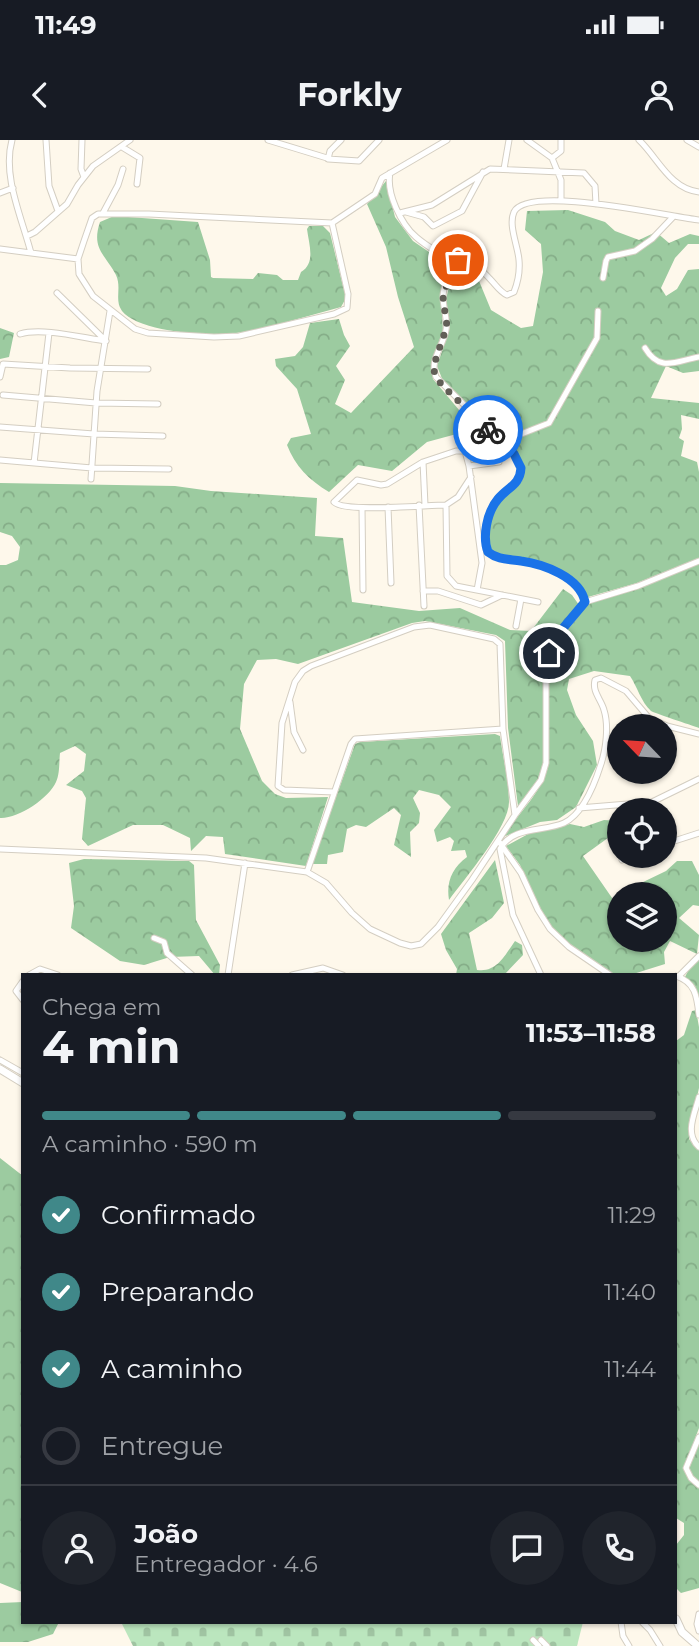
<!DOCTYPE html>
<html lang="pt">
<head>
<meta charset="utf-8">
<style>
  body { margin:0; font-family:Montserrat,sans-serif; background:#20242c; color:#f1f3f6; height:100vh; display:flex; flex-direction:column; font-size:26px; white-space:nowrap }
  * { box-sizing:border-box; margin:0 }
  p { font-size:23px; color:#9ea1a6 }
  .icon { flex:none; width:38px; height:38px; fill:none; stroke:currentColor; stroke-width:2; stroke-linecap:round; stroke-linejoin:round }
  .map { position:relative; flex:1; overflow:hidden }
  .drawer { position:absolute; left:21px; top:833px; width:656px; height:651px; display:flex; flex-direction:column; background:#171b24; border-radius:0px; box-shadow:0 2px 5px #0004 }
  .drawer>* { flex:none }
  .needle { width:46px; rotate:295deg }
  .fabs { position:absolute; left:607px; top:574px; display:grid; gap:14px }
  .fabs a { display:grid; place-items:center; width:70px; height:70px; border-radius:50%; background:#171b24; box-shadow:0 2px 5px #0004; font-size:35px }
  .pin { position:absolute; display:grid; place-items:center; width:60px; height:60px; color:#fff; margin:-30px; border:4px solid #fff; border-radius:50%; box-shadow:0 2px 7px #0007 }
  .courier { position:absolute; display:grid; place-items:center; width:70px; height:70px; margin:-35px; border:5px solid #1a73e8; border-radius:50%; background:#fff; color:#222; box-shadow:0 2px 9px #0007 }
  .head em { font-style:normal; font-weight:700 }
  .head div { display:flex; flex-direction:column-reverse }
  .head { display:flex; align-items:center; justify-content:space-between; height:119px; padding:0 21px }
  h1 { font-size:46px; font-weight:700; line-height:52px }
  .bar { display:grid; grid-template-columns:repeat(4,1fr); gap:10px 7px; align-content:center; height:84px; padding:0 21px }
  .bar i { height:9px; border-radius:5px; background:#363941 }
  .bar .selected { background:#408889 }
  .bar p { grid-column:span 4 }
  .line { display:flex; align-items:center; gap:18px; padding:0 21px; border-top:2px solid #363941 }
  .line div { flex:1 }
  .round { display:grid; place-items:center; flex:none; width:74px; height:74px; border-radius:37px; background:#20242c }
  ol { padding:0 21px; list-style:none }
  li { display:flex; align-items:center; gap:21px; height:77px }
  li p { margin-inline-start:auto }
  li .icon { padding:7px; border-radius:50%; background:#408889; color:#fff; stroke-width:4 }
  li:last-child { color:#9ea1a6 }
  li i { width:38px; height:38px; border:4px solid #363941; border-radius:50% }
  .status { display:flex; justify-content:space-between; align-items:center; height:49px; padding:0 35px; background:#171b24; direction:ltr }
  .status svg { height:19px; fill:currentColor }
  header { display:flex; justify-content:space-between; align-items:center; height:91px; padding:0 21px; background:#171b24; font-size:32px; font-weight:700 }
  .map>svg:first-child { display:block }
</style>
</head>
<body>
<div class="status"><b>11:49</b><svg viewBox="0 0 49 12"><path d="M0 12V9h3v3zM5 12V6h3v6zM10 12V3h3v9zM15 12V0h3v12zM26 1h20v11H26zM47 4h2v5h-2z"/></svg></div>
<header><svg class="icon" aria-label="back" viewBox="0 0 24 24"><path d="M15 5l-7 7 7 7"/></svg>Forkly<svg class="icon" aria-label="person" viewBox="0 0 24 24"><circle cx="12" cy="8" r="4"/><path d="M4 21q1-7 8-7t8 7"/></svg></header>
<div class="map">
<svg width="699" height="1506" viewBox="0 0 699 1506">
  <defs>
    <pattern id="forest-crowns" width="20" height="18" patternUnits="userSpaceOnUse" patternTransform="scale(1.75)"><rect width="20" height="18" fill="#9ccba0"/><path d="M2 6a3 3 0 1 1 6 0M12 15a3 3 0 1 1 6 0" fill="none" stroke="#85ad88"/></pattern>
    <pattern id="cemetery-stones" width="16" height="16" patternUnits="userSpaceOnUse" patternTransform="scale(1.75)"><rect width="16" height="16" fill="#bbe6be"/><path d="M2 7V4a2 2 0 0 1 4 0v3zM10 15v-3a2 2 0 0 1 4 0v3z" fill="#a0c4a2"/></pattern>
  </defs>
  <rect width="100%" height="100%" fill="#fef8eb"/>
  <path fill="url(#forest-crowns)" d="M386,41l9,36 18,24 32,22 1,10 -5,17 2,41 -12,32 2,16 42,50 -48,13 -35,29 -34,-6 -29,27c-20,-12 -34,-26 -42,-47l4,-7 20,-4 -14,-45 -21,-23 -1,-7 20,-3 8,-9 7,-24 29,-4 5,16 6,11 -14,20 9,14 -10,24 16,9 63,-66 -16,-50 -12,-50 -19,-43z
    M568,70l37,12 10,9 24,9 17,-8 13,11 21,-9 9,2v8h-11l-13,14 -14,30 5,8 11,-7 11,-19 11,-1v102l-16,2 -17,-7 -15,32 48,5v16l-18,-4 1,14 -3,9 5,3 -3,15 16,6 2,10v86l-62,25 -49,14c-9,-23 -42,-36 -65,-39 -11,-2 -22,-1 -32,-8 -5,-14 0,-38 10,-50 6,-7 16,-11 21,-20l2,-12 -7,-16 -74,-71 -6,-15 13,-39 -4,-28 8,-32 23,9 14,34 30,18 12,-2 10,-54 -2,-28 -16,-14 2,-19z
    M114,76l84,6 12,38 1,17 2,1 40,1 5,-6 19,2 6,5h15l3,-8c15,-9 8,-27 6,-43l2,-3h14l7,7 16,65 -5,9c-35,9 -70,21 -105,26 -24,4 -98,-1 -114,-22 -8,-11 0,-23 -6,-36 -11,-21 -25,-26 -16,-53z
    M0,188l14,5 -5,24 -9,2z
    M0,343l175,3 36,5 106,7 -2,38 28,2 9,64 67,9 41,-3 50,22 21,1 32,-42 9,6 7,10 -28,35 -8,22v101l-5,16 -20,27 -10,-78 -3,-87 -9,-6 -71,-14 -13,2 -114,41 -22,-5 -19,1 -13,24 -4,45 22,52 13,13 11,4 42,-1 -22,69 -81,-12 -2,-17 -17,-1 -15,15 -1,-13 -27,-13h-30l-45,21 -6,-7 4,-41 -4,-7 -16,-6 18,-14 2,-17 -11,-8 -15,7c-1,8 0,21 -4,29 -7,16 -38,37 -56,36v-253h6l12,-5 2,-13 -8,-11 -12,-4z
    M699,423v165c-8,-3 -45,-15 -48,-17 -10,-9 -14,-25 -21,-35l-36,-5 -25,8 -2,11 9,25 17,26 4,24 -21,42 -19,13 -17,2 -37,15c15,-24 40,-45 46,-74l-2,-88 2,-12 7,-20 30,-39 53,-16z
    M495,594l5,2c3,22 9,45 9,66 0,25 -44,76 -60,98 -3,-18 3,-32 18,-43l-2,-7 -14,1 3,-10 -4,-4 -13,5 -3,-12 17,-23 -12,-12 -20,-5 -6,8 7,15 -1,10 -9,9 1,25 -17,-12 7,-30 -7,-7 -28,19 -10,-2 -9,4 -4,23 -15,3 -1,9h-15l43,-120 5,-2z
    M604,680l15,1v9l-36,26 36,52 1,32h45v-17l5,-9 -5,-8v-12h-7l-4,-5 -15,-5 27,-13 11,-10h15l7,14v31l-6,-1 -14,13 20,17 -2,19 -27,-13 -6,11 1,12 -35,11h-17l-43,-30 -18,-17 -15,-23 -17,-40 -14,-19 24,-13 40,-9 14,3z
    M84,719l105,2 5,4 2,55 24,45 -1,10h-4l-16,-19 -29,1 -26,8 -24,-4 -49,-33 3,-22 -5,-43z
    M495,720l9,43 -12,15 -23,15 8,37c20,3 28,-15 38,-29l7,4 1,10 -19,20h-48l1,-6 -11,-19 -5,-16z
    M699,819v39l-4,-12 -10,-9 4,-8z
    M696,870l3,17v61l-10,44v7l10,11v278l-15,40 5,12 10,8v100l-18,5 -5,-5v-43l8,-10v-12l-8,-5v-477l8,-6 8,-24z
    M0,1018l23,18 -1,416 -22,-9z
    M699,1303v39l-6,-5 -4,-8z
    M23,1462v20h36l-6,12 -25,8h-28v-39z"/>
  <path fill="url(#cemetery-stones)" d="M121,1482h462l-6,24h-444z"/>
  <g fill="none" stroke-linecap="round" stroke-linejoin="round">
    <defs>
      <path id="minor" d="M12,0c-10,36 10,78 19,113
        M46,0l3,46 9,25
        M82,0l-1,29 3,8
        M268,0l59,18
        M341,0l-11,11 -2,8 31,2 20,-21
        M527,0l25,18 9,-7v-11
        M639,0c19,18 31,49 60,52
        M687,0l12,7
        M122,7l18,11 -3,26
        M552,18l9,22v20
        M504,29l5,-29
        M390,33c-4,20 11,51 26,64 10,9 22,15 32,22 4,14 -5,24 -5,38 0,11 5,22 3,33 -3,17 -17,30 -10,47l78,77 7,14 -2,11c-5,8 -14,12 -21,19 -11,13 -16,39 -10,54 10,8 21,7 33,9 22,3 59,16 64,41
        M0,53l13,-5
        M406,72l18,5 9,9 29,-15 21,-39
        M103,73l15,-28 5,-16
        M400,73l32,-8 58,-36 94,4 11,13 1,18
        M332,83l16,71 -1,14 -13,6 -95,22 -25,1 -66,-4 -13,-4 -42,-33 -14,-22 -1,-15 6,-18 8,-23 6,-4h51l183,9 43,-29 7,-16 65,-38
        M27,96l8,-4 32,-28 11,-19 15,-19 37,-26
        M0,109l78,10
        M448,119c17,2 31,7 42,20 6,6 10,13 17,16l7,-3c4,-10 6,-21 5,-32 -1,-14 -11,-35 -5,-48 14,-28 156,5 185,8
        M603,138l3,-17 2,-4 27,-6 17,-12 21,-22
        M57,153l49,48
        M20,194c22,-7 63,4 86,7
        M645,208c15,25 31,13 54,9
        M0,237l3,-13 67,4 78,1
        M3,255l93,8 62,1
        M0,287l94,7 69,2
        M501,302l48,-19 48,-85 1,-27
        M465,311l4,15 13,97 -5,27
        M0,320l92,8 77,1
        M423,322l2,43
        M34,323l15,-130
        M469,326l30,-4
        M471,337l-13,20 -12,8c-20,0 -102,8 -112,-3l23,-22 24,5 6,-1 36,-22 33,-11h9l10,-9 16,-8
        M91,339l6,-88 13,-80
        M419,365l5,101
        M446,365l1,71 9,10 82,16
        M388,367l3,76
        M362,368l1,82
        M423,451h15l43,14 21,-10
        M585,462l53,-16 61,-25
        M516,486l5,-27
        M290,562l4,30 9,18
        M334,652l-50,-2 -6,-4 4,-63 13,-41 8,-11 8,-5 103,-39 16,-2 64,14 6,5 3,85 12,86
        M579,668l73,-6 47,-23
        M500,703l21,30 17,37 12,19 19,18 41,28
        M665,704l34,-11
        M0,709l206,9 101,14 19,11 26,30 18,16 30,14 11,3 10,-2 17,-17 34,-47 43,-65 26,-35 5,-17v-100l8,-21 31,-40
        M622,720l7,-4
        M307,732l44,-128 4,-5 148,-10
        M154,798l10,4 3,11 25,22
        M29,835l11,-6 18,6
        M228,835l17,-112
        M292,835l31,-7 20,7
        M541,835l-28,-60 -13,-66c12,-23 44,-17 64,-26 19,-9 31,-40 37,-59 5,-15 8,-38 3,-54 -3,-11 -12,-18 -9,-30l6,-2 25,13 23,27 18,8 32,8
        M676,836c19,6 21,20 23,39
        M679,836l20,-20
        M23,841l-7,10 7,9
        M0,920l23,13
        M699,957c-4,16 -15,37 0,50
        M699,1297l-13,31 5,10 8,7
        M699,1474l-2,10 2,7
        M621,1482l2,14 6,10
        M642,1482l8,8 10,16
        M533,1500l6,6
        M541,1500l6,6"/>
      <path id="major" d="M0,929l23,14
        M676,1479l6,13 16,14"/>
    </defs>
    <use href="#minor" stroke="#d4cec2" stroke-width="7"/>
    <use href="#major" stroke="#d4cec2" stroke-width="9"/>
    <use href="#minor" stroke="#fff" stroke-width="5"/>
    <use href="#major" stroke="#fff" stroke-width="7"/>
  </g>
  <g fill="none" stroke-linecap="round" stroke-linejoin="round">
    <path stroke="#625f57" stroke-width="7" stroke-dasharray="0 12.6" d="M458,120l-10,-1 2,13 -7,27 4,27 -11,32 -2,13 7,13 47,46"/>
    <path stroke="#1a73e8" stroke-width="9" d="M488,290l26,24 7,14c-1,17 -13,19 -23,31 -11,13 -16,38 -10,53 10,8 21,7 33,9 22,3 59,16 64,41l-26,31 -10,20"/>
  </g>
</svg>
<div class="fabs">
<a><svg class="needle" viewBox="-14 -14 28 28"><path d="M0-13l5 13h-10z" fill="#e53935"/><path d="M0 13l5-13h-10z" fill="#9ea1a6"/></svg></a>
<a><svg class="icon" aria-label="locate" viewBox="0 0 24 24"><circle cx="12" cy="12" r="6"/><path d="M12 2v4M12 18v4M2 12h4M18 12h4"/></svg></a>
<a><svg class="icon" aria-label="layers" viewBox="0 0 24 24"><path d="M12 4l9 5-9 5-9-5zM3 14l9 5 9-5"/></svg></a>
</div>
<div class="pin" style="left:458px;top:120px;background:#ea580c"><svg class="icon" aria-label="bag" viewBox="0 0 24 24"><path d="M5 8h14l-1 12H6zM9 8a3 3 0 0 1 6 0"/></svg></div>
<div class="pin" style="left:549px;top:513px;background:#1f2937"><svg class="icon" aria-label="home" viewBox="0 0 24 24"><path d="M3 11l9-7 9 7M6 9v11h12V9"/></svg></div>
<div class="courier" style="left:488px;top:290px"><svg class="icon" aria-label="bike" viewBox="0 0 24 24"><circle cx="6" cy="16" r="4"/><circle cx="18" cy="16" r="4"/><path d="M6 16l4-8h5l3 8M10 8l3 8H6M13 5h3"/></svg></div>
<section class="drawer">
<div class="head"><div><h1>4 min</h1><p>Chega em</p></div><em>11:53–11:58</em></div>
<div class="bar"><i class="selected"></i><i class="selected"></i><i class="selected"></i><i></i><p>A caminho · 590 m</p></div>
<ol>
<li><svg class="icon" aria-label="check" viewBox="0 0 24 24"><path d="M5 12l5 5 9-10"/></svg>Confirmado<p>11:29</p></li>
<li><svg class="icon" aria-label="check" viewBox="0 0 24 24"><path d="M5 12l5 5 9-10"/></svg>Preparando<p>11:40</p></li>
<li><svg class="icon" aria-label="check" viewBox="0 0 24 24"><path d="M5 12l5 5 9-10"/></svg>A caminho<p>11:44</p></li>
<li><i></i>Entregue</li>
</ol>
<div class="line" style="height:126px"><a class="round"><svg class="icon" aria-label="person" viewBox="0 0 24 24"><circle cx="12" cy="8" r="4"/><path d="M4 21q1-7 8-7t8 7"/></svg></a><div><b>João</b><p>Entregador · 4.6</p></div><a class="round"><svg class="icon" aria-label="chat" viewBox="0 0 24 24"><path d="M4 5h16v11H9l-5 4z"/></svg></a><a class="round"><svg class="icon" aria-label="phone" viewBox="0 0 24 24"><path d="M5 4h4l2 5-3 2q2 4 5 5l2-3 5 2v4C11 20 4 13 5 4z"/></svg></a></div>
</section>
</div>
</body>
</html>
